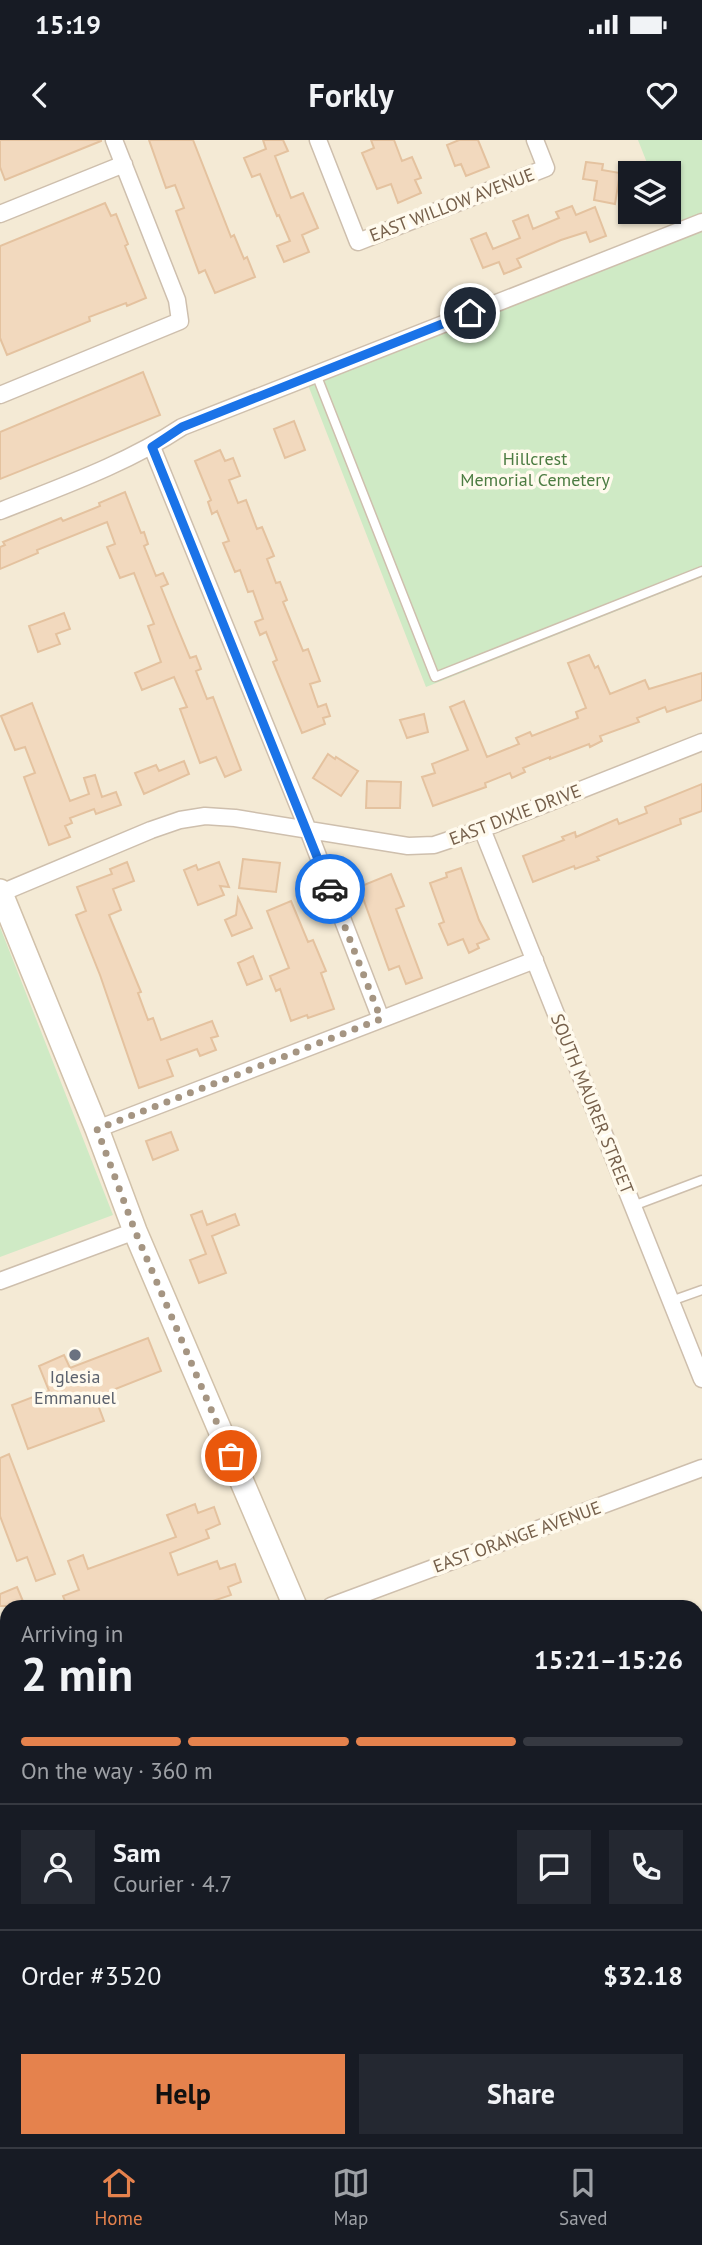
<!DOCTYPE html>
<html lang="en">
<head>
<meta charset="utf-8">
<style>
  body { margin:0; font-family:"PT Sans",sans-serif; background:#242831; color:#f1f3f6; height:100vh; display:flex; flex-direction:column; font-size:26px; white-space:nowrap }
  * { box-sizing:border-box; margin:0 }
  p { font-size:23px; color:#9ea1a6 }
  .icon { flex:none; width:38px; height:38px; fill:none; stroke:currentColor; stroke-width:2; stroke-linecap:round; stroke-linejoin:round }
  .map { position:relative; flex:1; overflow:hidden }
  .side { position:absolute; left:0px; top:1460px; width:704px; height:548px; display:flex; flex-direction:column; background:#171b24; border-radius:21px 21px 0 0; box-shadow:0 2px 5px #0004 }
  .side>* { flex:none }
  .controls { position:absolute; left:618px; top:21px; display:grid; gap:14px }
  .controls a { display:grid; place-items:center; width:63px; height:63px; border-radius:0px; background:#171b24; box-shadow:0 2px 5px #0004; font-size:35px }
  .pin { position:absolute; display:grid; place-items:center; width:60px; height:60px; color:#fff; margin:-30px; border:4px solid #fff; border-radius:50%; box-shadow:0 2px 7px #0007 }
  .courier { position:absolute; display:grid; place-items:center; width:70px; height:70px; margin:-35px; border:5px solid #1a73e8; border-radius:50%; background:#fff; color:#222; box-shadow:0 2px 9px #0007 }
  .overview em { font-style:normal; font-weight:800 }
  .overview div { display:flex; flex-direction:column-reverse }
  .overview { display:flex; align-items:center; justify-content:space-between; height:119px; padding:0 21px }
  h1 { font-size:46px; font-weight:800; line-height:52px }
  .bar { display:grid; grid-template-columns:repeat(4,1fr); gap:10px 7px; align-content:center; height:84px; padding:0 21px }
  .bar i { height:9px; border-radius:5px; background:#363941 }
  .bar .current { background:#e5824d }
  .bar p { grid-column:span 4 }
  .line { display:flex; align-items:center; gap:18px; padding:0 21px; border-top:2px solid #363941 }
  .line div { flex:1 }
  .round { display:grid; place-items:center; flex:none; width:74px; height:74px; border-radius:0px; background:#242831 }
  .button { display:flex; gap:14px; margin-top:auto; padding:14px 21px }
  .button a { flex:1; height:80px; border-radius:0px; background:#e5824d; color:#111; font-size:28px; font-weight:800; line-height:80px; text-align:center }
  .button a+a { background:#242831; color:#f1f3f6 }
  .status { display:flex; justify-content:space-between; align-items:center; height:49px; padding:0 35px; background:#171b24; direction:ltr }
  .status svg { height:19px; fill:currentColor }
  header { display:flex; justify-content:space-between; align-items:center; height:91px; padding:0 21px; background:#171b24; font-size:32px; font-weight:800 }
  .tabs { display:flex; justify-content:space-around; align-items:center; height:98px; border-top:2px solid #363941; background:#171b24; font-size:19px; color:#9ea1a6 }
  .tabs a { display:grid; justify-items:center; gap:4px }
  .tabs .current { color:#e5824d }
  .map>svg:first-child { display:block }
</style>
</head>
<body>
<div class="status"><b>15:19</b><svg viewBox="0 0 49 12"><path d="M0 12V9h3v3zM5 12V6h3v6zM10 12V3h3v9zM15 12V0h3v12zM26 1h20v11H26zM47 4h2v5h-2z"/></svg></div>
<header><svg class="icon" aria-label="back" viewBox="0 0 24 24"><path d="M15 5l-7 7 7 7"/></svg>Forkly<svg class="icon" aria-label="heart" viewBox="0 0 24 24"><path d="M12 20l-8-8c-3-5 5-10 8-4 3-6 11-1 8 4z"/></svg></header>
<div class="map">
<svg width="702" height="2007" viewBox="0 0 702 2007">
  <rect width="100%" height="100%" fill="#fcf7e7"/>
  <path fill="#f4ead5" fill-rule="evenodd" d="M0,0h702v2007h-702zM630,33h38v39h-38zM7,1466h689v534h-689z"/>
  <path fill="#cfeac5" d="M638,0h64v437l-276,110 -118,-302 367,-147 -10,-26h3v-39h-17z
    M0,787l113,288 -113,42z"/>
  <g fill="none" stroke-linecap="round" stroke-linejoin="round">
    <path stroke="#a1c8d8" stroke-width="4.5" d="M696,1738l6,1
      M0,1835l7,-2"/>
  </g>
  <path fill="#f2d9be" stroke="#e4c29f" stroke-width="2" d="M0,0h101v1l-96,39 -5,-13z
    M149,0h44l38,97 3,-2 10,24 3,-2 8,20 -40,16 -10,-23 -6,3 -23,-62 8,-3 -9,-23 -9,3z
    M263,0h20l5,11 -13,5 16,42 12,-5 15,35 -16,7 7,17 -25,10 -7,-16 13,-5 -11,-26 -2,1 -17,-42 -8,3 -8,-19 22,-9z
    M371,0h23l8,21 10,-4 9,21 -6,2 6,13 -23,10 -7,-19 -14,5 -15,-36 12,-5z
    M459,0h19l11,27 -23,9 -5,-12 -6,2 -8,-21z
    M586,22l17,2 -1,6 18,3 -5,31 -21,-4 3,-19 -14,-2z
    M105,63l6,13 5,-2 12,30 -3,2 21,52 -19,8 -1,-3 -37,14 1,4 -83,34 -7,-17v-92z
    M572,66l4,9 19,-8 11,29 -16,6 -4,-10 -25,8 -44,19 4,8 -17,7 -5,-12 -16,6 -12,-29 15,-6 7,16 27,-11 -7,-17 15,-6 5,14 26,-11 -3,-6z
    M143,232l17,43 -160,64v-47z
    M294,281l11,29 -20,8 -11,-29z
    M220,310l5,11 8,-3 7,18 -11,4 9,23 8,-3 11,29 5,-2 12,29 -7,3 9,24 4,-1 7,18 -4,2 20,49 5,-2 12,32 -10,3 8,23 8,-3 4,12 -7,2 2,6 -23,9 -29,-71 4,-2 -11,-28 -6,3 -5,-13 8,-3 -10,-28 -5,1 -8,-22 -5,2 -12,-29 6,-2 -12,-30 -5,3 -4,-12 3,-2 -16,-39z
    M125,352l16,41 3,-1 4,12 -4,2 12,30 7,-3 5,11 -7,3 12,30 17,41 6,-2 5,13 -5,2 11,28 6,-2 28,73 -16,7 -9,-20 -16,6 -20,-54 7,-2 -13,-30 -32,13 -7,-17 26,-11 -13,-36 6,-2 -20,-51 -14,5 -13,-31 8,-3 -8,-22 -70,28 1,3 -38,16v-22l5,-2 -2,-3 58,-24 2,3 37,-15 -1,-3z
    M64,473l6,16 -14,5 4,10 -22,8 -9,-26z
    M589,515l6,13 3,-2 12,28 35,-14 4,9 53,-16v27l-35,12 -2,-5 -28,11 2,4 -39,14 2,5 -12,6 -1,-3 -39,15v-2l-27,11 2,4 -13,6 -2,-5 -25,10 1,4 -53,19 -11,-29 13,-4 -3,-9 36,-14 -18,-43 14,-6 23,56 32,-13 -3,-6 14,-6 2,4 46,-18 -2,-6 10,-4 -18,-45z
    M32,563l38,98 19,-7 -5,-16 11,-3 7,22 14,-5 5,13 -25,9 -2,-5 -24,9 2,5 -7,3 5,11 -21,8 -25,-68 11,-4 -10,-26 -10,3 -14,-34z
    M424,574l4,18 -21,6 -7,-18z
    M328,614l7,5 1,-2 22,14 -17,25 -28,-18z
    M184,621l5,13 -45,20 -9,-21 21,-8 3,6z
    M367,641l34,1 -1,26h-34z
    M702,644v27l-22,8 1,5 -84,33 2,3 -24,9 -1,-3 -41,16 -10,-26 41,-16 -2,-3 13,-5 1,5 41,-18 2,5 28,-11 -2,-6z
    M243,719l37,4 -4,29 -37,-4z
    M127,722l7,19 -21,8 8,21 -12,5 32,77 -3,1 10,27 5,-2 8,22 51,-19 6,15 -7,2 5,12 -16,6 -3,-7 -30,11 6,16 -34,12 -39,-113 -24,-60 10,-4 -9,-24 35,-13 -2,-5z
    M219,722l10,25 -9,-1 4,9 -26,10 -14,-35 12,-5 2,5z
    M461,728l18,52 10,19 -12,5 2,4 -10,5 -6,-14 -15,6 -9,-21 5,-2 -14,-39 17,-6 -1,-4z
    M391,734l13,32 -8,3 26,69 -16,6 -7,-18 -10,4 -30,-83z
    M238,758l14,30 -20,8 -7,-16 11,-5z
    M291,761l17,41 5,-2 13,31 -5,2 13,36 -26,9 -1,-3 -16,6 -11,-32 -4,2 -6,-15 19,-8 -22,-57z
    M253,816l9,23 -15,6 -9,-22z
    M171,992l7,18 -25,10 -7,-19z
    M202,1071l5,14 28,-11 4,11 -27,11 14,37 -27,10 -9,-23 16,-6 -15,-39z
    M148,1198l13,33 -66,26 9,24 -76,28 -16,-44 37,-14 -10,-25 25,-11 6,13z
    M9,1314l46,120 -19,7 -9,-24 -10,4 -17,-45v-58z
    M195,1364l3,9 16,-6 6,17 -14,6 3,8 -39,15 8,22 39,-14 3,8 15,-5 6,18 -13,5 3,8 -33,11h-131l-4,-10 16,-6 -11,-29 15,-6 5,14 88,-32 -9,-22z
    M17,1447l8,19h-25v-12z"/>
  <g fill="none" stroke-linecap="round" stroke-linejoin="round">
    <defs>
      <path id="lane" d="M316,234l119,303 267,-106
        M633,1066l69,-26
        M671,1161l31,-11"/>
      <path id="street" d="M318,0l40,102 188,-74 -11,-28
        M0,74l124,-50
        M0,255l180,-74 -3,-21 -63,-160
        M152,307l156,383 73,189
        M0,371c63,-25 126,-47 182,-84l520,-205
        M482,689l220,550
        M1,753l150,-63 29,-10 25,-4 30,2 173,28 26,-1 48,-16 220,-87
        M97,989l438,-169
        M0,1141l135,-50
        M331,1466l371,-138
        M0,1579l7,-2
        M696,1848l6,-1
        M0,2004l11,-4"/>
      <path id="secondary" d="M0,751l97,238 38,102 160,375
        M501,2000l3,7"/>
    </defs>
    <use href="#lane" stroke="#cebfad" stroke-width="11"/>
    <use href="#street" stroke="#cebfad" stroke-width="19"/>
    <use href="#secondary" stroke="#d1c1aa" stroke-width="26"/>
    <use href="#lane" stroke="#fff" stroke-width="8"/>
    <use href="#street" stroke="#fff" stroke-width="16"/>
    <use href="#secondary" stroke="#fff" stroke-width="23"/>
  </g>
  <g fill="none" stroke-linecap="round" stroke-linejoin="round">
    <path stroke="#a59582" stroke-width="7" stroke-dasharray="0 12.6" d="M231,1316l-96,-225 -38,-102 284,-110 -51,-130"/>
    <path stroke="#1a73e8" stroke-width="9" d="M330,749l-178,-442 30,-20 288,-114"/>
  </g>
  <circle fill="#6b7280" stroke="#fffaed" stroke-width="2.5" cx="75" cy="1215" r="7"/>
  <g text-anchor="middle" stroke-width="7" stroke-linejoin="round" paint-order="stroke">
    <g font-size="18" fill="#76604b" stroke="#fffaed">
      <text transform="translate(452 65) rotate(-21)" y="6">EAST WILLOW AVENUE</text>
      <text transform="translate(515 675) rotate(-21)" y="6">EAST DIXIE DRIVE</text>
      <text transform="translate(592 964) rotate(68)" y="6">SOUTH MAURER STREET</text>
      <text transform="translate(517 1397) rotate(-20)" y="6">EAST ORANGE AVENUE</text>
    </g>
    <g font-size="18" fill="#4c7c42" stroke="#fffaed">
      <text x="535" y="325">Hillcrest<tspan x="535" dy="21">Memorial Cemetery</tspan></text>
    </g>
    <g font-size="18" fill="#5b616d" stroke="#fffaed">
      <text x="75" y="1243">Iglesia<tspan x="75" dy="21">Emmanuel</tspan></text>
    </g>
  </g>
</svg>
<div class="controls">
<a><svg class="icon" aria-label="layers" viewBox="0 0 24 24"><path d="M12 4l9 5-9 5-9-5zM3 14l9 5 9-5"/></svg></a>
</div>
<div class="pin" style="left:231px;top:1316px;background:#ea580c"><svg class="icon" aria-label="bag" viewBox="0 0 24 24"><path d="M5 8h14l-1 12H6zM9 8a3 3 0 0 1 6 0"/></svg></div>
<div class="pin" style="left:470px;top:173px;background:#1f2937"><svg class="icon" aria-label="home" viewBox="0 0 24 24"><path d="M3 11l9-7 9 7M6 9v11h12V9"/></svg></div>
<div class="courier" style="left:330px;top:749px"><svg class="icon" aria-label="car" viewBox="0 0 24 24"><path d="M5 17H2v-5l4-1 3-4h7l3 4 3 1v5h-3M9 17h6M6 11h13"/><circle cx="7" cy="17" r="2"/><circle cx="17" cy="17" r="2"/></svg></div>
<section class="side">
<div class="overview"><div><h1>2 min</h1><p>Arriving in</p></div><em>15:21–15:26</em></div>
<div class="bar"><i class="current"></i><i class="current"></i><i class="current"></i><i></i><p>On the way · 360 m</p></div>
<div class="line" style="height:126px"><a class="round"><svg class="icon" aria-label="person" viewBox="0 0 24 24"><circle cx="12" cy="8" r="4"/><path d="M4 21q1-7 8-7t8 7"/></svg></a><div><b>Sam</b><p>Courier · 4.7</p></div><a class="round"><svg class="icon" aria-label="chat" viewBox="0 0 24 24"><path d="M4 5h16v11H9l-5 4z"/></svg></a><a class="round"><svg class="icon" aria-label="phone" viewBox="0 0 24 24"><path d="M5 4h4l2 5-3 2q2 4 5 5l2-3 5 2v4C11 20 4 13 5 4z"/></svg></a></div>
<div class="line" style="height:91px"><div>Order #3520</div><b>$32.18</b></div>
<div class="button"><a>Help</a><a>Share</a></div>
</section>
</div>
<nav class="tabs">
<a class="current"><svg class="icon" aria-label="home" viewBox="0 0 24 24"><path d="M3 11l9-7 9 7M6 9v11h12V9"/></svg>Home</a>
<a><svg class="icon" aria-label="map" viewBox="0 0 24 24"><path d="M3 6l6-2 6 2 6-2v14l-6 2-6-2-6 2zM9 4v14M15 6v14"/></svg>Map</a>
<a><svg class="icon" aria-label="saved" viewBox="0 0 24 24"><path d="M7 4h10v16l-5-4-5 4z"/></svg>Saved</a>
</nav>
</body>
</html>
